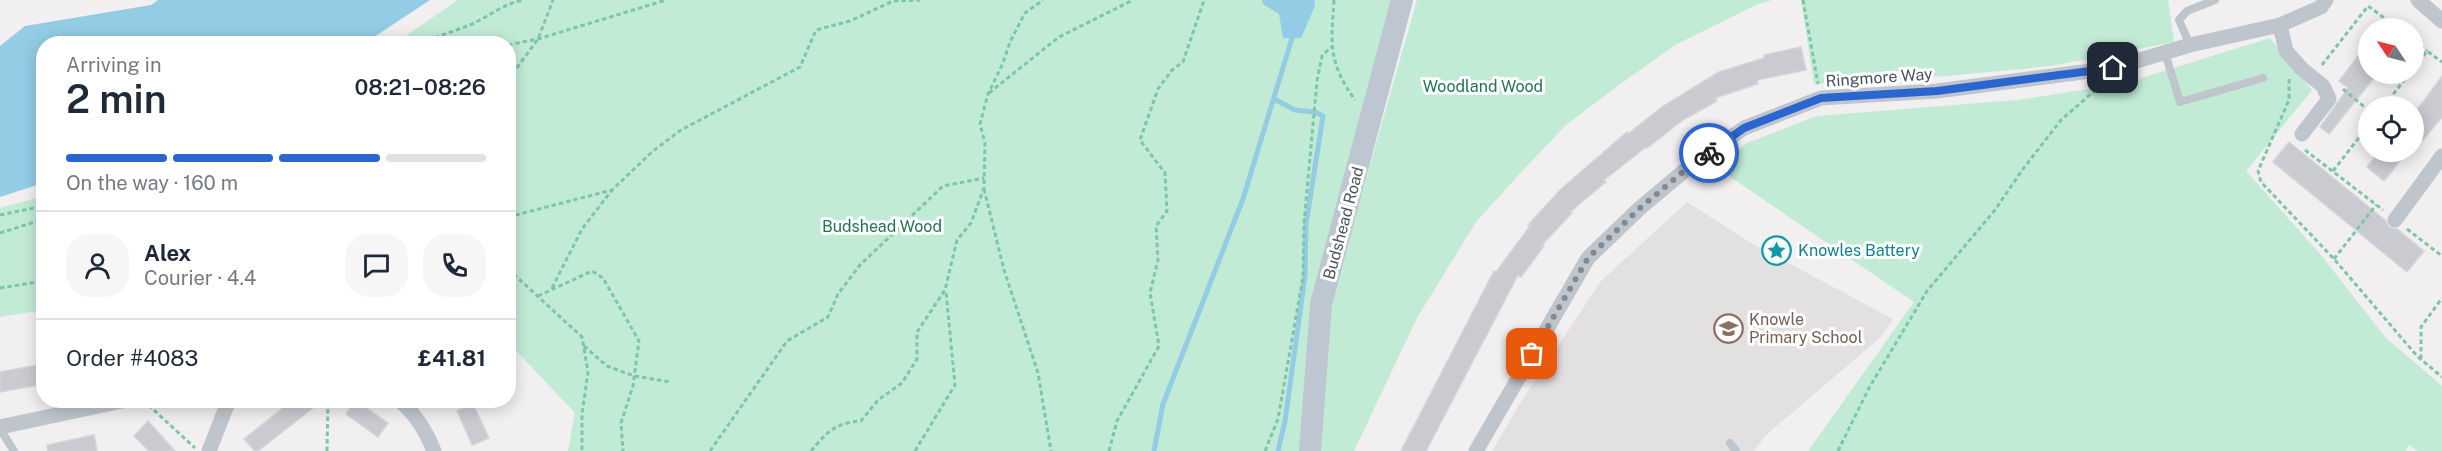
<!DOCTYPE html>
<html lang="en">
<head>
<meta charset="utf-8">
<style>
  body { margin:0; font-family:"Public Sans",sans-serif; background:#f6f6f7; color:#1f2937; height:100vh; display:flex; flex-direction:column; font-size:22px; white-space:nowrap }
  * { box-sizing:border-box; margin:0 }
  p { font-size:20px; color:#747a83 }
  .icon { flex:none; width:33px; height:33px; fill:none; stroke:currentColor; stroke-width:2; stroke-linecap:round; stroke-linejoin:round }
  .map { position:relative; flex:1; overflow:hidden }
  .side { position:absolute; left:36px; top:36px; width:480px; height:372px; display:flex; flex-direction:column; background:#fff; border-radius:24px; box-shadow:0 3px 15px #0003 }
  .side>* { flex:none }
  .needle { width:39px; rotate:305deg }
  .buttons { position:absolute; left:2358px; top:18px; display:grid; gap:12px }
  .buttons a { display:grid; place-items:center; width:66px; height:66px; border-radius:50%; background:#fff; box-shadow:0 3px 15px #0003; font-size:30px }
  .pin { position:absolute; display:grid; place-items:center; width:51px; height:51px; color:#fff; margin:-26px; border-radius:12px; box-shadow:0 3px 9px #0006 }
  .courier { position:absolute; display:grid; place-items:center; width:60px; height:60px; margin:-30px; border:4px solid #2a65d0; border-radius:50%; background:#fff; color:#222; box-shadow:0 2px 8px #0007 }
  .overview em { font-style:normal; font-weight:600 }
  .overview div { display:flex; flex-direction:column-reverse }
  .overview { display:flex; align-items:center; justify-content:space-between; height:102px; padding:0 30px }
  h1 { font-size:39px; font-weight:600; line-height:45px }
  .bar { display:grid; grid-template-columns:repeat(4,1fr); gap:9px 6px; align-content:center; height:72px; padding:0 30px }
  .bar i { height:8px; border-radius:4px; background:#e0e1e3 }
  .bar .active { background:#2a65d0 }
  .bar p { grid-column:span 4 }
  .line { display:flex; align-items:center; gap:15px; padding:0 30px; border-top:2px solid #e0e1e3 }
  .line div { flex:1 }
  .round { display:grid; place-items:center; flex:none; width:63px; height:63px; border-radius:24px; background:#f6f6f7 }
  .map>svg:first-child { display:block }
</style>
</head>
<body>
<div class="map">
<svg width="2442" height="451" viewBox="0 0 2442 451">
  <rect width="100%" height="100%" fill="#f1efef"/>
  <path fill="#e2e0e0" d="M1687,202l64,41 142,76 -12,18 -115,98 -12,16h-262l27,-46 82,-124z"/>
  <path fill="#c2ebd5" d="M458,0h934l-28,101 -60,350h-736l7,-38 -66,-70 -1,-299h-114z
    M1417,0h355l-14,4 -83,41 -60,43 -49,37 -40,42 -50,55 -59,96 -63,133h-37l15,-153z
    M1801,0h367l6,42 -123,24 -104,10 -133,8z
    M2270,38l42,52 -66,81 75,84 64,82 57,49v65h-24l-9,-6 -4,6h-597l106,-149 -197,-134 30,-25 70,-27 200,-16 105,-16z
    M43,196v114l-43,7v-109z"/>
  <path fill="#93cce4" d="M158,0h272l-65,43 -321,1 -1,139 -43,14v-151l25,-20 126,-21z
    M1262,0h52l1,6 -14,32h-18l-4,-24 -16,-10z"/>
  <g fill="none" stroke-linecap="round" stroke-linejoin="round">
    <path stroke="#93cce4" stroke-width="5" d="M1274,99l21,11 20,2 8,4 -17,108 -1,52 -20,145 -7,30
      M1154,451l9,-47 80,-205 49,-161"/>
  </g>
  <path fill="#c9cbd1" stroke="#d3d5da" stroke-width="1.5" d="M2368,43v31h9l-48,60 -9,-7 28,-39 -9,-7z
    M1801,47l5,23 -49,10 1,4 -43,14 2,3 -34,19 -36,28 -1,-1 -42,33 2,2 -36,30 2,1 -30,32 2,1 -23,31 -3,-2 -92,176h-25l93,-180 2,1 34,-46 -2,-1 33,-36 66,-57 1,2 35,-28 56,-34 45,-14v-3z
    M2442,76v41l-19,23 -9,-8v-18z
    M2289,142l96,78 4,7 8,2 27,22 -17,21 -134,-110z
    M2379,152h28l-23,29 -17,-14z
    M44,364v20l-44,8v-20z
    M293,400h30l-65,51h-3l-11,-12z
    M355,400l33,23 -10,14 -32,-23z
    M473,404l16,34 -17,7 -15,-34z
    M148,421l27,30h-26l-15,-15z
    M94,435l3,16h-49l-1,-6z"/>
  <g fill="none" stroke-linecap="round" stroke-linejoin="round">
    <path stroke="#7dc6a7" stroke-width="3" stroke-dasharray="4.5 3" stroke-linecap="butt" d="M1334,0c-3,45 -6,62 21,100
      M1803,0l15,84
      M2414,41l13,10
      M421,44c17,-9 36,-13 53,-21 15,-7 33,-21 50,-23
      M508,45l30,-6 128,-39
      M2322,65l46,-59 30,22
      M2414,68l13,-17 15,11
      M2289,79v21l-31,71 3,11 73,77 83,97 25,21
      M508,80l30,-41 15,-39
      M2343,89l25,21
      M989,93l70,-56 74,-37
      M2384,106l25,-32
      M2305,150l78,60
      M2333,171l35,-45
      M984,189l20,81 34,103 13,78
      M0,215l44,-9
      M508,217l104,-27 41,-39 28,-21 119,-63 16,-37 34,-9 43,-20 27,-1
      M2407,229l35,27
      M0,233l44,-14
      M2334,259l42,-54
      M508,269l74,68 6,35 -6,42v37
      M0,288l44,-7
      M552,288l30,-59 30,-39
      M538,296l54,-25 11,7 36,63 -6,45 -12,37 2,28
      M584,346l23,20 27,10 37,6
      M2421,359v-32l21,-29
      M143,400l52,48
      M327,451l1,-51
      M710,451l77,-110 41,-24 10,-23 22,-29 83,-79 41,-8
      M811,451c16,-19 24,-28 50,-30l17,-21 24,-17 15,-24v-27l28,-42 12,-50 14,-17 13,-35 1,-45 -5,-19 8,-30 15,-31 7,-21 15,-29 18,-13
      M915,451l40,-66 -9,-93
      M1109,451l8,-30 42,-75 -9,-53 8,-33 -2,-34 11,-15 -2,-38 -25,-33 18,-51 14,-19 11,-8 21,-62
      M1265,451l13,-32 25,-142 1,-54 13,-142 5,-25 9,-9
      M1838,451l31,-63 58,-97 68,-81 28,-41 38,-49 39,-34"/>
    <path stroke="#bfc5cc" stroke-width="8" d="M2190,45l-11,-25 8,-9 28,-11
      M2165,53l15,49 83,-24
      M0,429l14,22
      M1730,443l6,8"/>
    <path stroke="#bfc5cc" stroke-width="15" d="M2418,0l24,21
      M2280,25l6,26 16,18 21,17 6,13 -27,35
      M2395,220l47,-64
      M399,400c17,14 27,31 35,51
      M0,427l127,-27
      M209,451l20,-51
      M1476,451l112,-193 52,-50 44,-37 60,-43 77,-30 116,-7 176,-23 77,-23 90,-20 41,-18 5,-7"/>
    <path stroke="#bec6d1" stroke-width="22" d="M1310,451l11,-147 81,-304"/>
  </g>
  <g fill="none" stroke-linecap="round" stroke-linejoin="round">
    <path stroke="#84888f" stroke-width="6" stroke-dasharray="0 10.8" d="M1532,354l56,-96 52,-50 44,-37 25,-18"/>
    <path stroke="#2a65d0" stroke-width="8" d="M1709,153l35,-25 77,-30 116,-7 176,-23"/>
  </g>
  <defs>
    <symbol id="sight-ring" viewBox="-11 -11 22 22"><circle r="9.5" fill="#fff" stroke="#0f9aa8" stroke-width="1.5"/><path d="M0-6L1.8-2.2L6-1.7L2.9 1.2L3.7 5.4L0 3.3L-3.7 5.4L-2.9 1.2L-6-1.7L-1.8-2.2Z" fill="#0f9aa8"/></symbol>
    <symbol id="school-ring" viewBox="-11 -11 22 22"><circle r="9.5" fill="#fff" stroke="#8d6e63" stroke-width="1.5"/><path d="M0-5L7-2L0 1L-7-2ZM-4 1L0 2.5L4 1V4Q0 6-4 4Z" fill="#8d6e63"/></symbol>
  </defs>
  <g fill-rule="evenodd">
    <use href="#sight-ring" x="1760" y="234" width="33" height="33"/>
    <use href="#school-ring" x="1712" y="312" width="33" height="33"/>
  </g>
  <g text-anchor="middle" stroke-width="6" stroke-linejoin="round" paint-order="stroke">
    <g font-size="16" fill="#49515b" stroke="#fff">
      <text transform="translate(1879 77) rotate(-4)" y="6">Ringmore Way</text>
      <text transform="translate(1343 223) rotate(-75)" y="6">Budshead Road</text>
    </g>
    <g font-size="16" fill="#207551" stroke="#fff">
      <text x="1483" y="92">Woodland Wood</text>
      <text x="882" y="232">Budshead Wood</text>
    </g>
    <g font-size="16" fill="#0d838f" stroke="#fff" text-anchor="start">
      <text x="1798" y="256">Knowles Battery</text>
    </g>
    <g font-size="16" fill="#785e54" stroke="#fff" text-anchor="start">
      <text x="1749" y="325">Knowle<tspan x="1749" dy="18">Primary School</tspan></text>
    </g>
  </g>
</svg>
<div class="buttons">
<a><svg class="needle" viewBox="-14 -14 28 28"><path d="M0-13l5 13h-10z" fill="#e53935"/><path d="M0 13l5-13h-10z" fill="#747a83"/></svg></a>
<a><svg class="icon" aria-label="locate" viewBox="0 0 24 24"><circle cx="12" cy="12" r="6"/><path d="M12 2v4M12 18v4M2 12h4M18 12h4"/></svg></a>
</div>
<div class="pin" style="left:1532px;top:354px;background:#ea580c"><svg class="icon" aria-label="bag" viewBox="0 0 24 24"><path d="M5 8h14l-1 12H6zM9 8a3 3 0 0 1 6 0"/></svg></div>
<div class="pin" style="left:2113px;top:68px;background:#1f2937"><svg class="icon" aria-label="home" viewBox="0 0 24 24"><path d="M3 11l9-7 9 7M6 9v11h12V9"/></svg></div>
<div class="courier" style="left:1709px;top:153px"><svg class="icon" aria-label="bike" viewBox="0 0 24 24"><circle cx="6" cy="16" r="4"/><circle cx="18" cy="16" r="4"/><path d="M6 16l4-8h5l3 8M10 8l3 8H6M13 5h3"/></svg></div>
<section class="side">
<div class="overview"><div><h1>2 min</h1><p>Arriving in</p></div><em>08:21–08:26</em></div>
<div class="bar"><i class="active"></i><i class="active"></i><i class="active"></i><i></i><p>On the way · 160 m</p></div>
<div class="line" style="height:108px"><a class="round"><svg class="icon" aria-label="person" viewBox="0 0 24 24"><circle cx="12" cy="8" r="4"/><path d="M4 21q1-7 8-7t8 7"/></svg></a><div><b>Alex</b><p>Courier · 4.4</p></div><a class="round"><svg class="icon" aria-label="chat" viewBox="0 0 24 24"><path d="M4 5h16v11H9l-5 4z"/></svg></a><a class="round"><svg class="icon" aria-label="phone" viewBox="0 0 24 24"><path d="M5 4h4l2 5-3 2q2 4 5 5l2-3 5 2v4C11 20 4 13 5 4z"/></svg></a></div>
<div class="line" style="height:78px"><div>Order #4083</div><b>£41.81</b></div>
</section>
</div>
</body>
</html>
